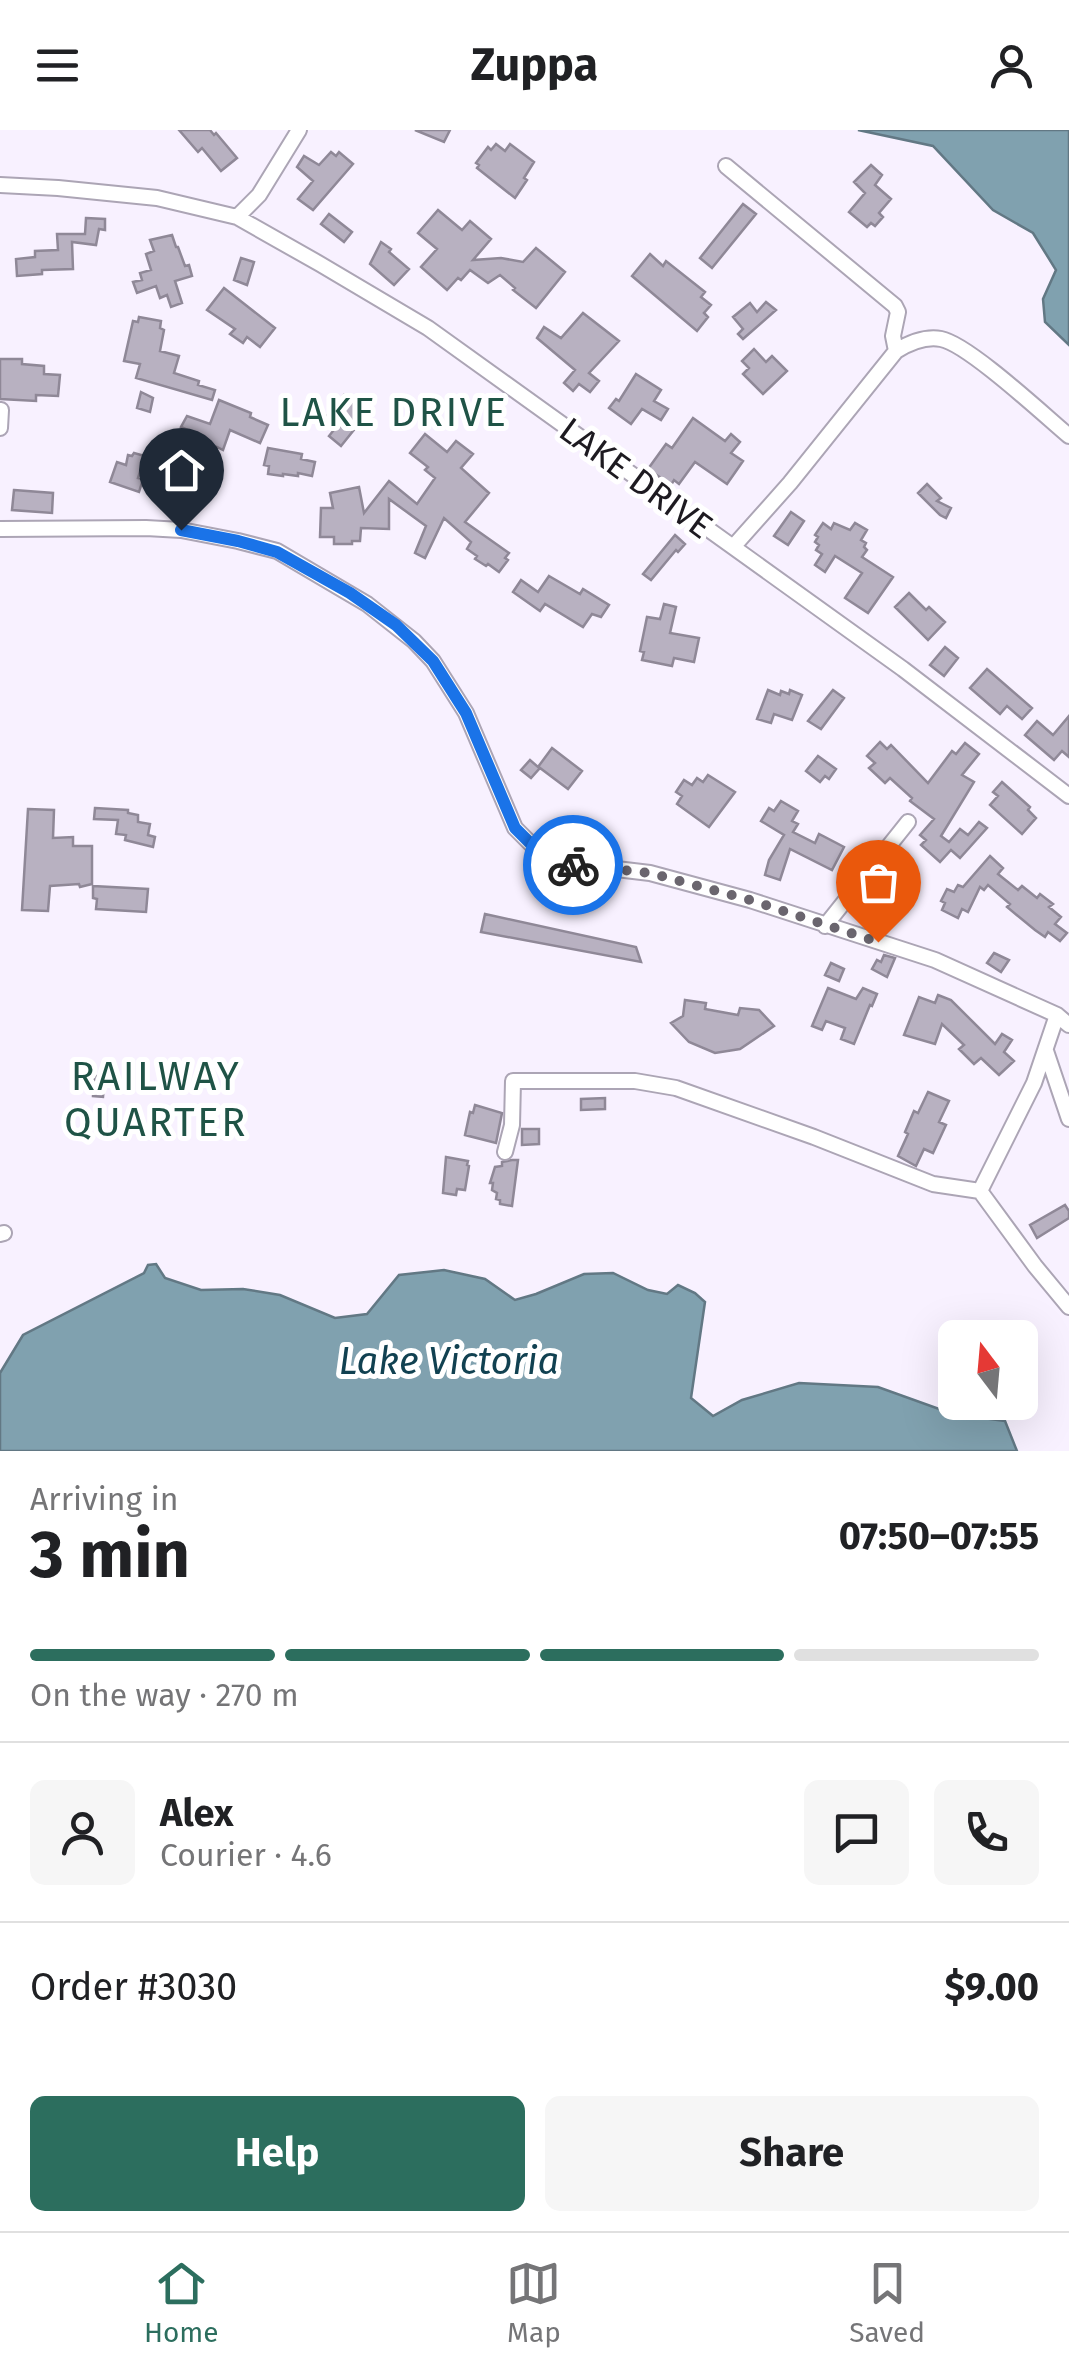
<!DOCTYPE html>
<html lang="en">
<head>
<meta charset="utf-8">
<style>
  body { margin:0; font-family:"Fira Sans",sans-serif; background:#f6f6f6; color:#202124; height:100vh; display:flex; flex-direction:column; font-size:38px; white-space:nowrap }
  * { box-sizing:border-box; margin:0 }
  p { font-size:32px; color:#757577 }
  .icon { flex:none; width:55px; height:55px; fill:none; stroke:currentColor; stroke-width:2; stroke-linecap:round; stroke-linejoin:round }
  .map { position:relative; height:1321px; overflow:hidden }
  .panel { display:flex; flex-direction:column; background:#fff; flex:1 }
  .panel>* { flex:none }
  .needle { width:65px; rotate:344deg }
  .buttons { position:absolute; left:938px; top:1190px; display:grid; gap:20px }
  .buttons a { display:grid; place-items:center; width:100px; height:100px; border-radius:15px; background:#fff; box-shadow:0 10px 40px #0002; font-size:50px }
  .pin { position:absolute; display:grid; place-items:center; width:85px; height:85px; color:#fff; margin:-102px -42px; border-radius:50% 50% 50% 0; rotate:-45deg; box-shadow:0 0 10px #0007 }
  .pin .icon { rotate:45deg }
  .courier { position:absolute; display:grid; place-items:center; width:100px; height:100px; margin:-50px; border:8px solid #1a73e8; border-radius:50%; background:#fff; color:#222; box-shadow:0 2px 12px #0007 }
  .headline em { font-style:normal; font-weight:700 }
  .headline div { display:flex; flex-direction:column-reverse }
  .headline { display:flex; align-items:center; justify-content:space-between; height:170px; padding:0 30px }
  h1 { font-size:65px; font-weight:700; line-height:75px }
  .bar { display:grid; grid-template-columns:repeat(4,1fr); gap:15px 10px; align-content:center; height:120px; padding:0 30px }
  .bar i { height:12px; border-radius:8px; background:#e0e0e0 }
  .bar .active { background:#2c6e5e }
  .bar p { grid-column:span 4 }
  .line { display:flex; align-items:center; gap:25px; padding:0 30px; border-top:2px solid #e0e0e0 }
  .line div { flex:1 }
  .round { display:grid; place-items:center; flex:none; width:105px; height:105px; border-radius:15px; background:#f6f6f6 }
  .primary-button { display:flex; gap:20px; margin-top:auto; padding:20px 30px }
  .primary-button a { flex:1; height:115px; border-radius:15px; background:#2c6e5e; color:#fff; font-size:40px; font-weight:700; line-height:115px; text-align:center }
  .primary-button a+a { background:#f6f6f6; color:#202124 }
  header { display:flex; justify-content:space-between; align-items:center; height:130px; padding:0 30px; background:#fff; font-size:45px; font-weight:700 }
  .tab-bar { display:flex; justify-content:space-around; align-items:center; height:140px; border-top:2px solid #e0e0e0; background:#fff; font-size:28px; color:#757577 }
  .tab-bar a { display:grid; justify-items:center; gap:5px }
  .tab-bar .active { color:#2c6e5e }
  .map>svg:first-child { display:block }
</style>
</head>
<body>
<header><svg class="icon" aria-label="menu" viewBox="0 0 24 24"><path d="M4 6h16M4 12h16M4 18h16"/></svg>Zuppa<svg class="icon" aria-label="person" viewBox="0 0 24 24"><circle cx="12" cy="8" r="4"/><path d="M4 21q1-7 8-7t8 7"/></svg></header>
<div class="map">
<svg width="1069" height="1321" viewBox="0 0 1069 1321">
  <rect width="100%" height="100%" fill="#f8f1ff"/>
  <path fill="#80a1af" stroke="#627884" stroke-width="2.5" d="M858,0h211v215l-24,-23 -2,-23 13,-29 -23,-37 -40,-23 -60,-64z
    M156,1134l9,14 36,12 42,-1 37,6 55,23 32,-4 32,-39 45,-5 41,9 30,21 21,-6 48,-20 29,-1 35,17 19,4 11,-9 17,8 10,9 -14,96 22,18 29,-16 57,-17 79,4 75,27 52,7 12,30h-1017v-78l23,-38 121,-62 4,-8z"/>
  <path fill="#b8b1c1" stroke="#8f8897" stroke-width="2.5" d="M179,0h31l4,5 2,-2 21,25 -16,13 -19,-23 -4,4z
    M415,0h35l-6,12z
    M496,14l9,7 5,-7 24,18 -10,16 3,2 -12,18 -38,-30 2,-3 -3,-2 12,-16 3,3z
    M331,22l5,4 3,-4 14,12 -40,46 -15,-11 15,-18 -16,-14 7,-11 15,9z
    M871,35l11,10 -7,10 16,14 -12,14 4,4 -8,9 -4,-3 -4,4 -18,-15 16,-19 -11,-11z
    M743,74l13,10 -44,54 -12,-10z
    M438,80l24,20 8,-9 21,18 -18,21 28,-2 22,4 13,-14 29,24 -29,36 -23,-18 2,-2 -15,-13 -12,8 -18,-13 -9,10 -3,-2 -11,12 -26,-23 16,-18 -19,-16z
    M329,84l23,18 -8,10 -23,-18z
    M86,88l19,1v11l-6,-1 -3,16 -24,-3 1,27 -31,1v4l-25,2 -1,-17 19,-2v-6l23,-1 -1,-16h28z
    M172,105l4,12h2l7,19 4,-1 3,11 -17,5 7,22 -11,4 -4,-12 -7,3 -4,-12 -19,7 -4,-11 9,-2 -2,-7 11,-3 -5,-16 8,-3 -4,-11z
    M381,112l10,7 -2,3 20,17 -15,16 -24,-21z
    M650,124l13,12 3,-5 39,31 -4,5 10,8 -7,8 4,4 -11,14 -65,-55z
    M241,128l13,4 -7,23 -13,-5z
    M224,158l51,40 -15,19 -13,-10 -4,6 -13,-9 5,-5 -28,-19z
    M766,172l10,8 -33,29 -5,-5 5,-5 -10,-12 17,-14 7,9z
    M583,183l36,28 -30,32 10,8 -9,11 -11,-8 -6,7 -9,-8 11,-13 -38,-32 7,-11 17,11z
    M139,187l22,4 -1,7 4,2 -4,21 19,5 -5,17 25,8 -1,4 17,5 -3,10 -76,-22 4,-14 -16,-3 9,-40 5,1z
    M754,219l12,13 6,-6 15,15 -24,23 -20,-20 6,-6 -7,-7z
    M0,229h22v5l22,2v8l16,1 -2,21 -22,-1v6l-36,-2z
    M636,244l25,16 -7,11 14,8 -7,11 -19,-11 -11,15 -22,-16 7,-9 3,2z
    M141,262l12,6 -3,14 -13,-4z
    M344,265l20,16 -6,7 3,3 -20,25 -12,-10 8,-10 -11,-9z
    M219,270l32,13 -1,4 18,8 -8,18 -30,-13 -7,20 -6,-3 -3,8 -21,-8 3,-7 -8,-3 2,-6 -9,-4 6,-11 23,8z
    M693,288l32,23 6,-7 9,8 -9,11 12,8 -16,23 -32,-22 -16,22 -5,-4 -3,5 -23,-16 18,-25 6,4z
    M425,304l22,18 9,-11 17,13 -12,14 28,25 -24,29 44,31 -4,5 3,2 -9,12 -11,-8 -2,2 -11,-7 2,-3 -10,-7 4,-7 -27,-24 -19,40 -10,-5 11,-27 -37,-27v30l-28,-1 -1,13h-8v3h-18v-7h-14l1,-29h12l-3,-15 29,-6 5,26 25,-32 28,23 18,-26 -10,-8 3,-3 -18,-14z
    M268,318l34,6 -1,5 14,3 -3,14 -14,-3v3l-15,-2v2l-15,-2 1,-8 -5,-1z
    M134,323l11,3 -7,22 5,1 -4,13 -29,-10 7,-20 9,3 2,-10 4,1z
    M927,354l14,14 -4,3 14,7 -5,10 -6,-3 -22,-22z
    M14,360l39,3 -1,20 -40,-3z
    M791,382l13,9 -16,24 -14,-9z
    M823,393l8,6 3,-6 16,7 5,-7 12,7 -6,10 5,3 -2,4 3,3 -5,7 31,20 -25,36 -23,-15 17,-25 -27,-17 -10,16 -10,-7 7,-11 -6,-4 3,-5 -4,-3 3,-5 -3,-2z
    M675,405l10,9 -7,8 -2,-2 -25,30 -8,-6z
    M549,446l31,18 3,-5 26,16 -8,12 -9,-3 -9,13 -38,-23 -5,7 -27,-19 8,-12 17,12z
    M909,463l17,17 3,-3 16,15 -17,18 -33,-33z
    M664,474l12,3 -6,26 29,5 -5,24 -20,-4 -2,8 -30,-6 2,-8 -4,-1 7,-34 13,2z
    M945,517l13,11 -14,18 -14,-11z
    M987,539l45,39 -10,11 -15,-13 -7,8 -30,-26z
    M768,560l12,5 1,-4 8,3 1,-4 12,5 -10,25 -18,-6 -3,9 -14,-4z
    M833,560l11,8 -23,31 -13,-8z
    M1069,586v41l-7,-6 -8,9 -29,-25 12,-14 16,14z
    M880,612l7,7 4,-4 37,38 24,-32 4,3 9,-11 14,11 -17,21 12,7 -33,54 8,6 11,-13 8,6 11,-13 8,6 -27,30 -9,-8 -11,12 -19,-17 5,-5 -6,-5 14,-16 -24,-18 2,-3 -22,-20 -5,5 -16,-15 6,-5 -8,-7z
    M552,618l30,23 -14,18 -28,-21 -9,10 -10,-8 9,-10 8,7z
    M818,626l18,13 -7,10 -4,-3 -5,6 -14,-11z
    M708,645l27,17 -26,35 -32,-23 5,-8 -6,-4 8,-12 8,5 5,-7 6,4z
    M1002,652l28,25 -2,3 8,8 -14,16 -32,-29 8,-9 -5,-4z
    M781,671l17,10 -6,10 6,3 -5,8 22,11 4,-9 25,13 -12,23 -42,-21 -10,31 -15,-5 4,-15 15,-25 -23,-14 8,-13 5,3z
    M95,678l33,2v3l10,2v7l12,2 -2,11 7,2 -2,10 -28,-7 1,-5 -10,-1 2,-14 -24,-1z
    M28,679l26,1 -1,28 20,-1v9h19v38l-12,3 -1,-3 -29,2 -2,25 -26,-1z
    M990,726l13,12 -5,6 20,16 4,-4 15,12 3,-4 13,10 -4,3 12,10 -6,7 12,9 -7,8 -12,-9 -3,5 -10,-7 -28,-23 3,-3 -22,-19 -4,5 -4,-3 -12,25 -6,-3 -4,9 -16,-8 3,-7 -4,-2 6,-12 7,3 4,-7 5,2z
    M93,756l55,3 -2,23 -50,-3 1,-10 -4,-1z
    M485,784l151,33 5,15 -160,-30z
    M994,823l15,7 -8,12 -14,-9z
    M884,825l11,3 -8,19 -15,-8 5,-9 4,2z
    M831,833l13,6 -5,12 -14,-6z
    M828,858l28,11 7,-11 14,6 -5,12 -2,-1 -16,39 -13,-5 4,-11 -19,-7 -4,9 -10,-4z
    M938,865l13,5 44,44 7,-10 10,6 -8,12 10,9 -15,14 -18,-17 -7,6 -15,-15 5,-4 -22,-21 -7,20 -31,-9 15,-38 16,6z
    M685,870l21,3 -1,6 33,6 2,-7 19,2 15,16 -34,23 -25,4 -26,-11 -18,-19 12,-7z
    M94,946h11l-2,21 -10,-1z
    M928,962l21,9 -10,21 7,3 -13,28 -9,-4 -8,17 -18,-10 10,-22 -3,-2 9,-21 4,2z
    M605,968v11l-24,1v-11z
    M475,975l27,8 -6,30 -31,-8 5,-23 3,1z
    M522,999h17v15l-17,1z
    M446,1027l22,4 -1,4 2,1 -4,24 -8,-1 -1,6 -13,-2z
    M512,1030h6l-6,46 -12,-2v-4l-4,-1 1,-6 -5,-3 1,-7h-3l5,-16 7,-1v-4z
    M1065,1075l4,6v7l-32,20 -7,-13z"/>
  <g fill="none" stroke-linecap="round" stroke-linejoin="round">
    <defs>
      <path id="street" d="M726,36l169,140 3,6 -5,24 3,15
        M0,55l58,3 99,10 80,19 83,47 108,64 475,341 166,127
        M237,87l22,-22 40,-65
        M0,298l1,-18
        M0,399l146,-1 35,2 57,11 39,10 90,53 47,37 19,20 33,52 49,115 24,24 27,11 84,10 100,27 185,60 122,55 12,10
        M733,417l57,-64 106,-132c13,-8 29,-15 45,-12 27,5 103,76 128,97
        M825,796l83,-104
        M1057,885l-23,68 -54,108 55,75 34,41
        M1046,921l23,68
        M505,1022l7,-27 1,-44h122l41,7 138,49 119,47 47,7
        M0,1104l4,-1"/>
    </defs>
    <use href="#street" stroke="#aca5b5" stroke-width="18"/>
    <use href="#street" stroke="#fff" stroke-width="14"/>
  </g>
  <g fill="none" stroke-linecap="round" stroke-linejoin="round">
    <path stroke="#6a656e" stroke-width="10" stroke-dasharray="0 18" d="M573,735l77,8 100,27 128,42"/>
    <path stroke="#1a73e8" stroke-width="12" d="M181,400l57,11 39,11 73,41 46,32 37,36 33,52 49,115 24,24 34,13"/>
  </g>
  <g text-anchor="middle" stroke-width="10" stroke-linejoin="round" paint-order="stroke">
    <g font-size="35" fill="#1d1a20" stroke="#fff">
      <text transform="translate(636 348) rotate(36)" y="12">LAKE DRIVE</text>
    </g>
    <g font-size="38" font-style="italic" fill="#114151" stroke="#fff">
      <text x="449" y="1244">Lake Victoria</text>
    </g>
    <g font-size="40" letter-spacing="2.5" fill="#1f5346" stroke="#fff">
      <text x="394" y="296">LAKE DRIVE</text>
      <text x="156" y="960">RAILWAY<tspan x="156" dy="46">QUARTER</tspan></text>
    </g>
  </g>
</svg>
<div class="buttons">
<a><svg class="needle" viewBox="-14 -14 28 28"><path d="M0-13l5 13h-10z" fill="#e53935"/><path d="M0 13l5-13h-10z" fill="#757577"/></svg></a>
</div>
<div class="pin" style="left:878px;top:812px;background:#ea580c"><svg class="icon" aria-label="bag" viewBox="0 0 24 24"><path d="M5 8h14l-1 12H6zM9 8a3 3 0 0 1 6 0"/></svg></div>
<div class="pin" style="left:181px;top:400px;background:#1f2937"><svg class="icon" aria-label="home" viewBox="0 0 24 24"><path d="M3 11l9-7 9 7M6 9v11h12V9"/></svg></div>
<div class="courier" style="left:573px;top:735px"><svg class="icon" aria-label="bike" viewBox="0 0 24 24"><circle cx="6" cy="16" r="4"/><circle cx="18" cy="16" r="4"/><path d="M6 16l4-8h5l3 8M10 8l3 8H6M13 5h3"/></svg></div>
</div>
<section class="panel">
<div class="headline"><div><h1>3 min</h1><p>Arriving in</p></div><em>07:50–07:55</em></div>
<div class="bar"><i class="active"></i><i class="active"></i><i class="active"></i><i></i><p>On the way · 270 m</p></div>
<div class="line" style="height:180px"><a class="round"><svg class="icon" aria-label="person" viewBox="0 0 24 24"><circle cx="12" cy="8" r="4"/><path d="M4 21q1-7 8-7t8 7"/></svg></a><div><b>Alex</b><p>Courier · 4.6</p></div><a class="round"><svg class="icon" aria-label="chat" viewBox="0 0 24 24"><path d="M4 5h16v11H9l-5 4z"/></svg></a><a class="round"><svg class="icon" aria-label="phone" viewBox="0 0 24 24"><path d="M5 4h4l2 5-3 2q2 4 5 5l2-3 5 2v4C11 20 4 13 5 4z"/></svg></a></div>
<div class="line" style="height:130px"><div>Order #3030</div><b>$9.00</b></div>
<div class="primary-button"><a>Help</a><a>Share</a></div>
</section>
<nav class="tab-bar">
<a class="active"><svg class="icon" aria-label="home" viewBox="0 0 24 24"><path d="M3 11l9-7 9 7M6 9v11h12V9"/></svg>Home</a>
<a><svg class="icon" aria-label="map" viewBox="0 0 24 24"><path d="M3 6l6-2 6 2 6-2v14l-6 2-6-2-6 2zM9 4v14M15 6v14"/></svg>Map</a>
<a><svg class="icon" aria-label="saved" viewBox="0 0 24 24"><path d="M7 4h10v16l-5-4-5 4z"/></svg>Saved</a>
</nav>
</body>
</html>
